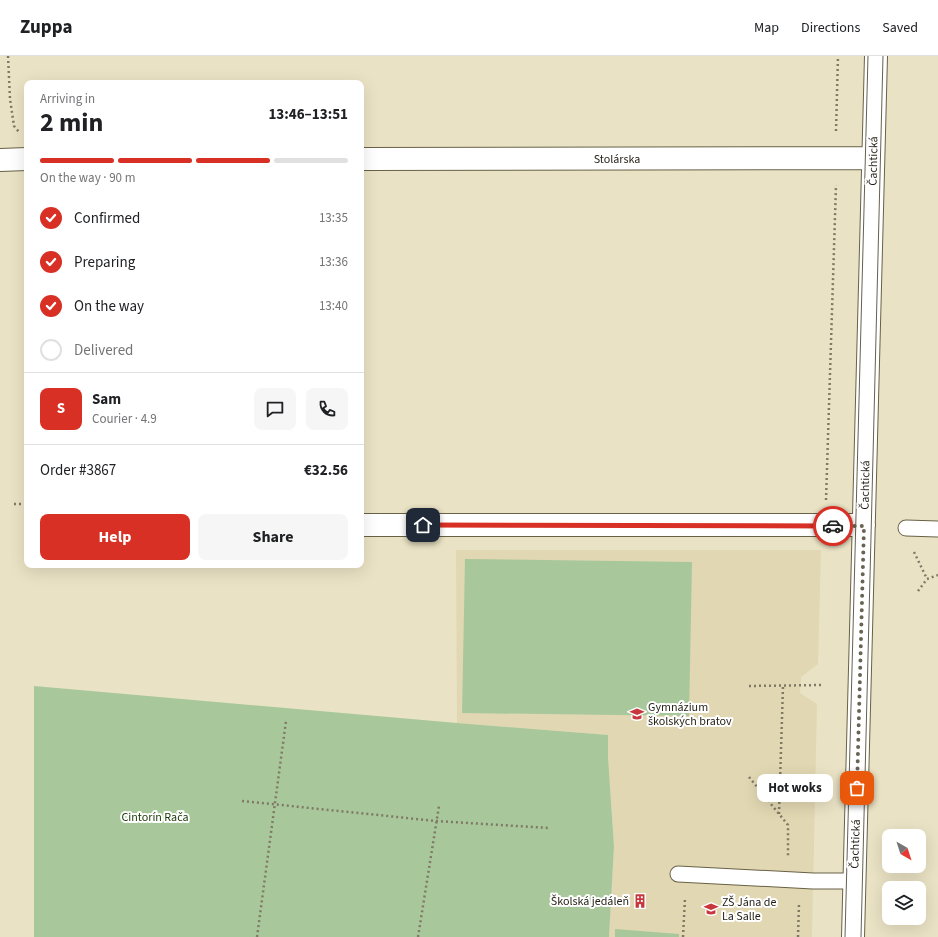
<!DOCTYPE html>
<html lang="en">
<head>
<meta charset="utf-8">
<style>
  body { margin:0; font-family:"Source Sans 3",sans-serif; background:#f6f6f6; color:#202124; height:100vh; display:flex; flex-direction:column; font-size:15px; white-space:nowrap }
  * { box-sizing:border-box; margin:0 }
  p { font-size:13px; color:#757577 }
  .icon { flex:none; width:22px; height:22px; fill:none; stroke:currentColor; stroke-width:2; stroke-linecap:round; stroke-linejoin:round }
  .map { position:relative; flex:1; overflow:hidden }
  .sheet { position:absolute; left:24px; top:24px; width:340px; height:488px; display:flex; flex-direction:column; background:#fff; border-radius:8px; box-shadow:0 4px 16px #0002 }
  .sheet>* { flex:none }
  .needle { width:26px; rotate:141deg }
  .tools { position:absolute; left:882px; top:773px; display:grid; gap:8px }
  .tools a { display:grid; place-items:center; width:44px; height:44px; border-radius:8px; background:#fff; box-shadow:0 4px 16px #0002; font-size:20px }
  .pin { position:absolute; display:grid; place-items:center; width:34px; height:34px; color:#fff; margin:-17px; border-radius:8px; box-shadow:0 2px 6px #0006 }
  .courier { position:absolute; display:grid; place-items:center; width:40px; height:40px; margin:-20px; border:3px solid #d93025; border-radius:50%; background:#fff; color:#222; box-shadow:0 1px 5px #0007 }
  .bubble { position:absolute; height:28px; border-radius:8px; background:#fff; box-shadow:0 4px 16px #0002; font-size:13px; font-weight:700; line-height:28px; text-align:center }
  .head em { font-style:normal; font-weight:700 }
  .head div { display:flex; flex-direction:column-reverse }
  .head { display:flex; align-items:center; justify-content:space-between; height:68px; padding:0 16px }
  h1 { font-size:26px; font-weight:700; line-height:30px }
  .bar { display:grid; grid-template-columns:repeat(4,1fr); gap:6px 4px; align-content:center; height:48px; padding:0 16px }
  .bar i { height:5px; border-radius:3px; background:#e0e0e0 }
  .bar .active { background:#d93025 }
  .bar p { grid-column:span 4 }
  .line { display:flex; align-items:center; gap:10px; padding:0 16px; border-top:1px solid #e0e0e0 }
  .line div { flex:1 }
  .round { display:grid; place-items:center; flex:none; width:42px; height:42px; border-radius:8px; background:#f6f6f6 }
  ol { padding:0 16px; list-style:none }
  li { display:flex; align-items:center; gap:12px; height:44px }
  li p { margin-inline-start:auto }
  li .icon { padding:4px; border-radius:50%; background:#d93025; color:#fff; stroke-width:4 }
  li:last-child { color:#757577 }
  li i { width:22px; height:22px; border:2px solid #e0e0e0; border-radius:50% }
  .action { display:flex; gap:8px; margin-top:auto; padding:8px 16px }
  .action a { flex:1; height:46px; border-radius:8px; background:#d93025; color:#fff; font-size:16px; font-weight:700; line-height:46px; text-align:center }
  .action a+a { background:#f6f6f6; color:#202124 }
  header { display:flex; align-items:center; gap:24px; box-sizing:border-box; height:56px; padding:0 20px; background:#fff; border-bottom:1px solid #e0e0e0 }
  header strong { font-size:19px }
  nav { display:flex; gap:22px; margin-inline-start:auto; font-size:14px }
  .map>svg:first-child { display:block }
</style>
</head>
<body>
<header>
<strong>Zuppa</strong>
<nav><a>Map</a><a>Directions</a><a>Saved</a></nav>
</header>
<div class="map">
<svg width="938" height="881" viewBox="0 0 938 881">
  <rect width="100%" height="100%" fill="#eae2c4"/>
  <path fill="#e1d7b2" d="M456,494h365l-3,114 -17,13 -1,16 17,11 -5,233h-203l5,-91 -6,-89v-22l-151,-12z"/>
  <path fill="#a8c89b" d="M465,503l227,3 -3,154 -227,-3z
    M34,630l423,37 151,12v22l6,89 -5,91h-575z
    M615,873l64,5v3h-64z"/>
  <g fill="none" stroke-linecap="round" stroke-linejoin="round">
    <defs>
      <path id="lane" d="M906,472l32,1
        M678,818l135,7h41"/>
      <path id="street" d="M361,103l512,-1
        M0,104l27,-1
        M361,469h503
        M853,881l23,-881"/>
    </defs>
    <use href="#lane" stroke="#686146" stroke-width="17"/>
    <use href="#street" stroke="#686146" stroke-width="24"/>
    <path stroke="#7f7965" stroke-width="2.5" stroke-dasharray="2 3" stroke-linecap="butt" d="M8,0l2,43 4,27 5,6
      M836,75l2,-75
      M826,444l10,-315
      M14,448h13
      M914,496l13,27
      M918,535l9,-12 11,-4
      M749,630l73,-1
      M749,721l39,48v32
      M242,745l194,20 113,7
      M779,758l4,-128
      M257,881l29,-216
      M418,881l21,-131
      M683,881l2,-39
      M798,881l1,-34"/>
    <use href="#lane" stroke="#fff" stroke-width="15"/>
    <use href="#street" stroke="#fff" stroke-width="22"/>
    <path stroke="#65614f" stroke-width="1" d="M845,881l23,-881
      M861,881l22,-881"/>
  </g>
  <g fill="none" stroke-linecap="round" stroke-linejoin="round">
    <path stroke="#686352" stroke-width="4" stroke-dasharray="0 7.2" d="M833,470h31l-7,262"/>
    <path stroke="#d93025" stroke-width="5" d="M423,469l410,1"/>
  </g>
  <defs>
    <symbol id="university-bare" viewBox="-9 -9 18 18"><path d="M0-5L7-2L0 1L-7-2ZM-4 1L0 2.5L4 1V4Q0 6-4 4Z" fill="#c7373c" stroke="#fff" stroke-width="2.5" paint-order="stroke"/></symbol>
    <symbol id="building-bare" viewBox="-9 -9 18 18"><path d="M-4-6H4V6H1V3H-1V6H-4ZM-2.5-4.3h1.7v1.8h-1.7ZM.8-4.3h1.7v1.8H.8ZM-2.5-1h1.7V.8h-1.7ZM.8-1h1.7V.8H.8Z" fill="#c7373c" stroke="#fff" stroke-width="2.5" paint-order="stroke"/></symbol>
    <symbol id="school-bare" viewBox="-9 -9 18 18"><path d="M0-5L7-2L0 1L-7-2ZM-4 1L0 2.5L4 1V4Q0 6-4 4Z" fill="#c7373c" stroke="#fff" stroke-width="2.5" paint-order="stroke"/></symbol>
  </defs>
  <g fill-rule="evenodd">
    <use href="#university-bare" x="627" y="648" width="20" height="20"/>
    <use href="#building-bare" x="630" y="835" width="20" height="20"/>
    <use href="#school-bare" x="701" y="843" width="20" height="20"/>
  </g>
  <g text-anchor="middle" stroke-width="4" stroke-linejoin="round" paint-order="stroke">
    <g font-size="12" fill="#221f14" stroke="#fff">
      <text x="617" y="107">Stolárska</text>
      <text transform="translate(873 105) rotate(-89)" y="4">Čachtická</text>
      <text transform="translate(865 429) rotate(-89)" y="4">Čachtická</text>
      <text transform="translate(855 788) rotate(-88)" y="4">Čachtická</text>
    </g>
    <g font-size="12" fill="#221f14" stroke="#fff" text-anchor="start">
      <text x="648" y="655">Gymnázium<tspan x="648" dy="14">školských bratov</tspan></text>
      <text x="629" y="849" text-anchor="end">Školská jedáleň</text>
      <text x="722" y="850">ZŠ Jána de<tspan x="722" dy="14">La Salle</tspan></text>
    </g>
    <g font-size="12" fill="#183806" stroke="#fff">
      <text x="155" y="765">Cintorín Rača</text>
    </g>
  </g>
</svg>
<div class="tools">
<a><svg class="needle" viewBox="-14 -14 28 28"><path d="M0-13l5 13h-10z" fill="#e53935"/><path d="M0 13l5-13h-10z" fill="#757577"/></svg></a>
<a><svg class="icon" aria-label="layers" viewBox="0 0 24 24"><path d="M12 4l9 5-9 5-9-5zM3 14l9 5 9-5"/></svg></a>
</div>
<div class="pin" style="left:857px;top:732px;background:#ea580c"><svg class="icon" aria-label="bag" viewBox="0 0 24 24"><path d="M5 8h14l-1 12H6zM9 8a3 3 0 0 1 6 0"/></svg></div>
<div class="pin" style="left:423px;top:469px;background:#1f2937"><svg class="icon" aria-label="home" viewBox="0 0 24 24"><path d="M3 11l9-7 9 7M6 9v11h12V9"/></svg></div>
<div class="courier" style="left:833px;top:470px"><svg class="icon" aria-label="car" viewBox="0 0 24 24"><path d="M5 17H2v-5l4-1 3-4h7l3 4 3 1v5h-3M9 17h6M6 11h13"/><circle cx="7" cy="17" r="2"/><circle cx="17" cy="17" r="2"/></svg></div>
<div class="bubble" style="left:757px;top:718px;width:76px">Hot woks</div>
<section class="sheet">
<div class="head"><div><h1>2 min</h1><p>Arriving in</p></div><em>13:46–13:51</em></div>
<div class="bar"><i class="active"></i><i class="active"></i><i class="active"></i><i></i><p>On the way · 90 m</p></div>
<ol>
<li><svg class="icon" aria-label="check" viewBox="0 0 24 24"><path d="M5 12l5 5 9-10"/></svg>Confirmed<p>13:35</p></li>
<li><svg class="icon" aria-label="check" viewBox="0 0 24 24"><path d="M5 12l5 5 9-10"/></svg>Preparing<p>13:36</p></li>
<li><svg class="icon" aria-label="check" viewBox="0 0 24 24"><path d="M5 12l5 5 9-10"/></svg>On the way<p>13:40</p></li>
<li><i></i>Delivered</li>
</ol>
<div class="line" style="height:72px"><b class="round" style="background:#d93025;color:#fff">S</b><div><b>Sam</b><p>Courier · 4.9</p></div><a class="round"><svg class="icon" aria-label="chat" viewBox="0 0 24 24"><path d="M4 5h16v11H9l-5 4z"/></svg></a><a class="round"><svg class="icon" aria-label="phone" viewBox="0 0 24 24"><path d="M5 4h4l2 5-3 2q2 4 5 5l2-3 5 2v4C11 20 4 13 5 4z"/></svg></a></div>
<div class="line" style="height:52px"><div>Order #3867</div><b>€32.56</b></div>
<div class="action"><a>Help</a><a>Share</a></div>
</section>
</div>
</body>
</html>
